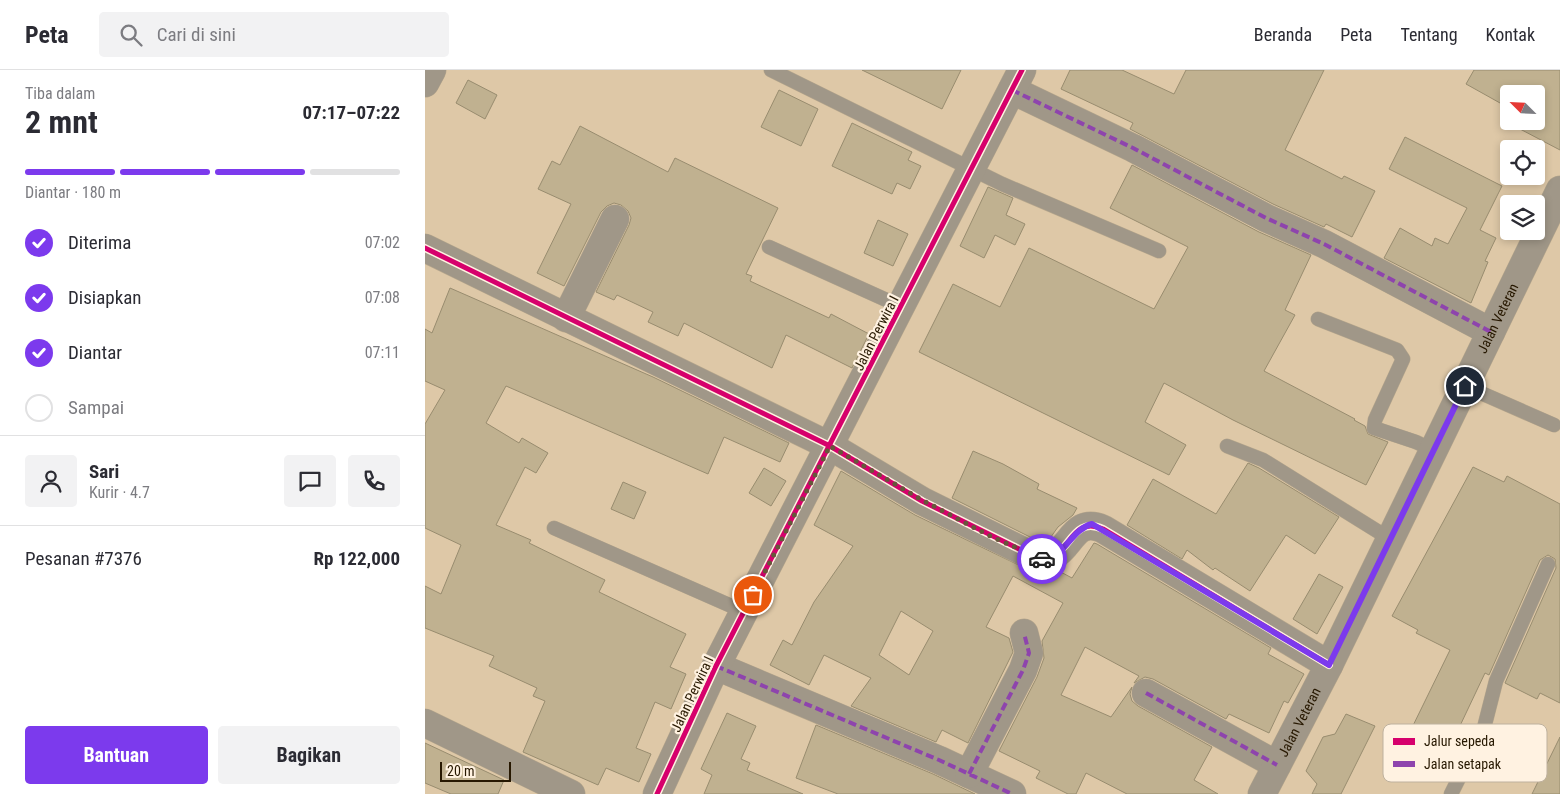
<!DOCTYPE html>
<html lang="id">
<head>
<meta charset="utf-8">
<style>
  body { margin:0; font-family:"Roboto Condensed",sans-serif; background:#f2f2f3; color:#2b2b33; height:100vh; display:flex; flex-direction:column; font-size:19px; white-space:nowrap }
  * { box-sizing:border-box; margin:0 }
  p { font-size:16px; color:#7c7c81 }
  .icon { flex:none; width:28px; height:28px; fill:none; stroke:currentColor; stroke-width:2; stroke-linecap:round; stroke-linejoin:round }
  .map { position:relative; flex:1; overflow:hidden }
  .panel { display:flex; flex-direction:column; background:#fff; width:425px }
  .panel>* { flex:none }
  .needle { width:32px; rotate:294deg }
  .controls { position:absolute; left:1075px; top:15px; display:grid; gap:10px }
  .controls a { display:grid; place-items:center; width:45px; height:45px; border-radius:5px; background:#fff; box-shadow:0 2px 8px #0003; font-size:25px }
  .scale { position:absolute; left:15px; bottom:12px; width:71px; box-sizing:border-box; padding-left:5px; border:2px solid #271801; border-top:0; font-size:14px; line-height:18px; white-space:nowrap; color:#271801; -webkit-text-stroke:4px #fff2e1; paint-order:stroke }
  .pin { position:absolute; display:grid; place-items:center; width:42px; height:42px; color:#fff; margin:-21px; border:2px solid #fff; border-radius:50%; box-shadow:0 1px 5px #0007 }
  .courier { position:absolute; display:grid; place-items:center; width:50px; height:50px; margin:-25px; border:4px solid #7c3aed; border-radius:50%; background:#fff; color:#222; box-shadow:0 1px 6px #0007 }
  .headline em { font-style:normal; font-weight:700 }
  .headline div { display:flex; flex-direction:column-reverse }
  .headline { display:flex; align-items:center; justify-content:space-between; height:85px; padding:0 25px }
  h1 { font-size:32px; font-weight:700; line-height:38px }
  .bar { display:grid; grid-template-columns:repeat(4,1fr); gap:8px 5px; align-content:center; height:60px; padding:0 25px }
  .bar i { height:6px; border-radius:4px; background:#e1e1e2 }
  .bar .on { background:#7c3aed }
  .bar p { grid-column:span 4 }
  .line { display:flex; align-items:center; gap:12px; padding:0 25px; border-top:1px solid #e1e1e2 }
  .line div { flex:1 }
  .round { display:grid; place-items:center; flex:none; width:52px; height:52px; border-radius:5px; background:#f2f2f3 }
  ol { padding:0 25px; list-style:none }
  li { display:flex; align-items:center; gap:15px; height:55px }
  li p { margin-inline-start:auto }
  li .icon { padding:5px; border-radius:50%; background:#7c3aed; color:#fff; stroke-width:4 }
  li:last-child { color:#7c7c81 }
  li i { width:28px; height:28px; border:2px solid #e1e1e2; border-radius:50% }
  .cta { display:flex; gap:10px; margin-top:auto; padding:10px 25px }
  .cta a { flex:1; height:58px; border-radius:5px; background:#7c3aed; color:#fff; font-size:20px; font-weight:700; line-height:58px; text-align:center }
  .cta a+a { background:#f2f2f3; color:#2b2b33 }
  header { display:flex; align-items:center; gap:30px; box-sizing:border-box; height:70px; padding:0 25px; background:#fff; border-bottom:1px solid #e1e1e2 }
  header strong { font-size:24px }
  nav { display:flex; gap:28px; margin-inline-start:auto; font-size:18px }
  .search { width:350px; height:45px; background:#f2f2f3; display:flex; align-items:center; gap:12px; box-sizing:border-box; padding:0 18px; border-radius:5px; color:#7c7c81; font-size:19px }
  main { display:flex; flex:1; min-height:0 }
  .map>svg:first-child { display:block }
</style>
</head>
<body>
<header>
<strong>Peta</strong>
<div class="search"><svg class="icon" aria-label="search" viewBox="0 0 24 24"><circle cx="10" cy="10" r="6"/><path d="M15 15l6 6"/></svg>Cari di sini</div>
<nav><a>Beranda</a><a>Peta</a><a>Tentang</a><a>Kontak</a></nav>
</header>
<main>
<section class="panel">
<div class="headline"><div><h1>2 mnt</h1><p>Tiba dalam</p></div><em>07:17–07:22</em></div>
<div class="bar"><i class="on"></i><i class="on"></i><i class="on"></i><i></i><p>Diantar · 180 m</p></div>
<ol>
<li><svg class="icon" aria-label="check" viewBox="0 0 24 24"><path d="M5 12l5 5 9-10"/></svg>Diterima<p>07:02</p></li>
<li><svg class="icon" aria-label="check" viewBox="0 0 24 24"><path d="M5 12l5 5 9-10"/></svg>Disiapkan<p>07:08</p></li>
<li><svg class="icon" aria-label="check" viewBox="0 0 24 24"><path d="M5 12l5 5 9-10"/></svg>Diantar<p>07:11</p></li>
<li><i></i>Sampai</li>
</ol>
<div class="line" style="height:90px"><a class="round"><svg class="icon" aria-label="person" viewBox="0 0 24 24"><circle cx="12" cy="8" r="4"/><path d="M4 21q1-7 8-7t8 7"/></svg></a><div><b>Sari</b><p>Kurir · 4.7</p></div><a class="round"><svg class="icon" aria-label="chat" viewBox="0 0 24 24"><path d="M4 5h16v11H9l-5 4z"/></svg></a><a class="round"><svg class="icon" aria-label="phone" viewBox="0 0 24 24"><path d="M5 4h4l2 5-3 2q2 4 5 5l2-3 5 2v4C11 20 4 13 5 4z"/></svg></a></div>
<div class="line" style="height:65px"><div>Pesanan #7376</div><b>Rp 122,000</b></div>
<div class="cta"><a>Bantuan</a><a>Bagikan</a></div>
</section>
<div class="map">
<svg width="1135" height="724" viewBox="0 0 1135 724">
  <rect width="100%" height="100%" fill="#dec8a7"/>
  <path fill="#c0b190" stroke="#988c6f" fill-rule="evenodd" d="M437,0h99l-19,39z
    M645,0h52l52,24 12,-24h138l-39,80 57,29 2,-3 31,15 -23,46 -26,-13 -2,3 -51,-23 -143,-75 3,-6 -72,-34z
    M1049,0h86v80l-40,-21 4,-8h12v-27h-27v14l-43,-24z
    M43,10l29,15 -12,24 -29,-16z
    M354,20l39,19 -17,37 -40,-19z
    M427,53l60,29 -4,8 13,6 -11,23 -13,-6 -5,11 -60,-28z
    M155,56l88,46 7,-14 103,50 -32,66 6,2 -2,5 79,37 2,-4 38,20 -17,34 -66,-33 -14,33 -88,-45 -6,13 -30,-14 5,-10 -36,-17 -3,5 -18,-8 33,-67 2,-7 -3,-7 -7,-6 -7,-2 -7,3 -6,6 -37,74 -27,-13 34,-69 -33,-15 14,-28 8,4z
    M980,67l97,49 -22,44 16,8 -11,23 3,1 -17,41 -87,-45 16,-30 32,18 3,-8 13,6 19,-36 -78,-39z
    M707,95l127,67 52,23 -26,55 10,5 -31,56 91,48 -1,1 11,6 3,8 20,8 -22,43 -133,-65 -69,-37 -19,39 41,23 -17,30 -250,-123 34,-68 47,23 29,-59 125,61 34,-62 -78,-39z
    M563,117l25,11 -7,17 19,9 -10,21 -20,-10 -11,23 -24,-12z
    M453,150l30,14 -15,32 -29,-13z
    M25,218l203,89 136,66 -9,19 -56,-25 -16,37 -202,-88 -20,37 33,20 3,-5 26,15 -12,20 -11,-6 -29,58 35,15 -2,3 76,37 -6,12 87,42 -16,33 16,7 -15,35 -16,-7 -19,46 15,6 -12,28 -33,-14 -8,17 -75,-33 22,-51 -12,-5 4,-8 -48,-22 5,-10 -69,-28v-42l16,8 20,-49 -36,-17v-104l20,-34 -20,-9v-52l7,4z
    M548,381l30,13 36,20 -2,5 40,19 -4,7 -15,12 -10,14h-10l-86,-43z
    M823,393l11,5 80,49 -24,37 -29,-19 -36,56 -35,-23 -2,2 -26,-20 -5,9 -55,-34 26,-46 63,35z
    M1048,397l31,15 3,-6 53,28v199l-20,-10 -3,6 -32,-16 51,-115 -1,-9 -7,-4 -8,5 -51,115 -4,-2 -45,95 -37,-22 47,-96 -34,-17 2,-3 -26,-14z
    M339,398l22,13 -15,25 -22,-13z
    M416,401l74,44 116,56 13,2 13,-3 15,8 22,-35 3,1 174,104 -3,6 36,20 -16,29 -4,-2 -15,32 -40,-19 -3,5 -73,-40 -8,-2 -11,6 5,-7 -54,-29 -24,48 50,22 21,-30 -2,7 2,7 6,5 74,41 -18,33 24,14h-91l-41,-21 -10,21h-8l-32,-16 4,-7 -41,-20 38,-74 7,-19 -2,-17 21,-38 -50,-27 -27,51 23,11 4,14 -45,91 -26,-13 -6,12 -85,-36 20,-28 -47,-23 -15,30 -39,-20 13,-25 9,5 22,-43 39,-56 -39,-21zM476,541l32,20 -24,44 -30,-20z
    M198,412l23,10 -12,27 -23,-10z
    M894,504l24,13 -26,47 -24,-15z
    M302,643l29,13 -15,33 9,4 -3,7 56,24h-99l8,-19 -11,-6z
    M921,644l29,12 -34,68h-29l5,-10 -11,-13 17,-34 12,-3z
    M391,655l117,49 42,20h-137l-42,-16z
    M1135,667v57h-28z
    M0,673l79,37 -6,14h-47l-26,-11z"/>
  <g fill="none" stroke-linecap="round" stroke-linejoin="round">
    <defs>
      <path id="lane" d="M346,0l231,114 157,67
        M344,177l133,60
        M893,249l79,31 6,9 -28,61 -1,8 42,14 17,8
        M1040,316l89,39
        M802,376l36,14 127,79
        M129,458l191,84
        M1026,724l33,-66 12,-47 52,-117"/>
      <g id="street">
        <path d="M0,13l7,-13"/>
        <path d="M587,20l121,58 133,70 58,26 167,88"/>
        <path d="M0,178l405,198 92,55 111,55c39,12 33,-43 70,-27l226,136"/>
        <path d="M141,248l49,-99"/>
        <path d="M291,596l223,94 73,34"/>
        <path d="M721,623l131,72"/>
        <path d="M0,653l146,71"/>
        <path d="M544,704l54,-104 6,-17 -5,-20"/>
        <path d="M232,724l59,-128 306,-596"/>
        <path id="s1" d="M837,724l67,-129 231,-475"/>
      </g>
    </defs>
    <use href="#lane" stroke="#b8a88d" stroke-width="15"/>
    <use href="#street" stroke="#b8a88d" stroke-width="29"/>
    <use href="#lane" stroke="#a09788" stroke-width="14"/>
    <use href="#street" stroke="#a09788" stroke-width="28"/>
    <path stroke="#8e44ad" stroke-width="4" stroke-dasharray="8 4" stroke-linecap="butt" d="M587,20l121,58 133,70 58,26 167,88
      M291,596l223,94 73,34
      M721,623l131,72
      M544,704l54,-104 6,-17 -5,-20"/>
    <defs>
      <path id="cycleway" d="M0,178l405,198 92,55 111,55c39,12 33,-43 70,-27l226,136
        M232,724l59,-128 306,-596"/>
    </defs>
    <use href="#cycleway" stroke="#fff2e1" stroke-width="8"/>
    <use href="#cycleway" stroke="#d6006c" stroke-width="5"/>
  </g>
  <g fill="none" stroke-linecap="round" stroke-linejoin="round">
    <path stroke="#67563b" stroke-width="5" stroke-dasharray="0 9" d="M328,525l77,-149 92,54 70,37 50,22"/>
    <path stroke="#7c3aed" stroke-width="6" d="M617,489c22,0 29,-30 50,-35l237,141 136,-279"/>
  </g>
  <g text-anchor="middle" stroke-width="4.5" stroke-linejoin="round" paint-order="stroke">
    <g font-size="14" fill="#271801" stroke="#fff2e1">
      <text dy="5" stroke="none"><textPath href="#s1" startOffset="531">Jalan Veteran</textPath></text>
      <text transform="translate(451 263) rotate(-63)" y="5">Jalan Perwira I</text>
      <text transform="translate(267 624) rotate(-65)" y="5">Jalan Perwira I</text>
      <text dy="5" stroke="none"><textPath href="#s1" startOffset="81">Jalan Veteran</textPath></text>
    </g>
  </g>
  <rect x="958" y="654" width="164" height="58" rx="8" fill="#fff2e1" stroke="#beb19e" stroke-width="1"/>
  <rect x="968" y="668" width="22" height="7" fill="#d6006c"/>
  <rect x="968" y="691" width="22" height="6" fill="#8e44ad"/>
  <g font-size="14" fill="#271801">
    <text x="999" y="676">Jalur sepeda</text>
    <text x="999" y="699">Jalan setapak</text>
  </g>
</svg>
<div class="controls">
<a><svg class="needle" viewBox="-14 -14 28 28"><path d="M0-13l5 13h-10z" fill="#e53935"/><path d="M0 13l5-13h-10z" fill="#7c7c81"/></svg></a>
<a><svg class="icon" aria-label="locate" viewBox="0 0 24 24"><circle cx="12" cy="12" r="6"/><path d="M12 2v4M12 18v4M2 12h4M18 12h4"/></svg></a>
<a><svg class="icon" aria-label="layers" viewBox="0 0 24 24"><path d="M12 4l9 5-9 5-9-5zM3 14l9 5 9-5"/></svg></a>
</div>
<div class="scale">20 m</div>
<div class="pin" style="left:328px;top:525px;background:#ea580c"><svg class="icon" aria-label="bag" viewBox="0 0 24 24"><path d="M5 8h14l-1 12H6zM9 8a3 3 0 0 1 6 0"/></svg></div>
<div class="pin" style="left:1040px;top:316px;background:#1f2937"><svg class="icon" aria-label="home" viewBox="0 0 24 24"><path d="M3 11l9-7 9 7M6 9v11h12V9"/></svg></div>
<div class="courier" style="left:617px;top:489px"><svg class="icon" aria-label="car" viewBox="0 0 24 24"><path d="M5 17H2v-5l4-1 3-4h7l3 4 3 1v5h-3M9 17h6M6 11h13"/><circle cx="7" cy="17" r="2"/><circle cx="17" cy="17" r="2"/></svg></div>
</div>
</main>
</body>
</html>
